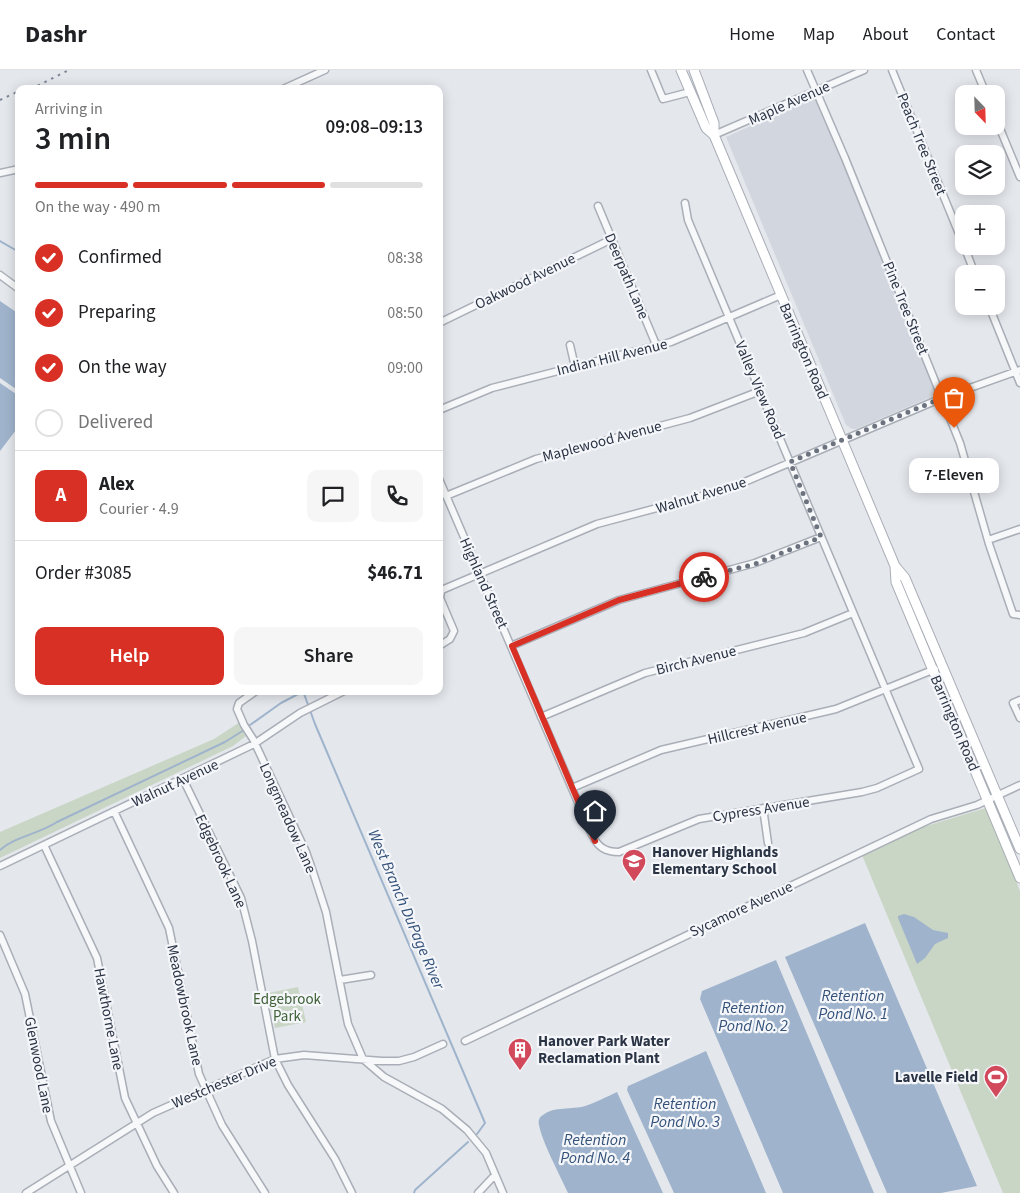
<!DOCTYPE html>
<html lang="en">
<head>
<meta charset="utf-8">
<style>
  body { margin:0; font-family:"Source Sans 3",sans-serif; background:#f6f6f6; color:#202124; height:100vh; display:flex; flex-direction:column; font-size:19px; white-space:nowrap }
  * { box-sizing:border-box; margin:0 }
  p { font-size:16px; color:#757577 }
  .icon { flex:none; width:28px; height:28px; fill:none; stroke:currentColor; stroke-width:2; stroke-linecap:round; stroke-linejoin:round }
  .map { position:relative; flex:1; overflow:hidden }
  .details { position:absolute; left:15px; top:15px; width:428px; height:610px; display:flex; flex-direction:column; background:#fff; border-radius:10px; box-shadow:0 2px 12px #0003 }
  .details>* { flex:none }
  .needle { width:32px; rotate:157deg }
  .fabs { position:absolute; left:955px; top:15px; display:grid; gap:10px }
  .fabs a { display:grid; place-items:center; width:50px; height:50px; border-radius:10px; background:#fff; box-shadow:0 2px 12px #0003; font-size:25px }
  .pin { position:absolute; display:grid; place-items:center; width:42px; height:42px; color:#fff; margin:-51px -21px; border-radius:50% 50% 50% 0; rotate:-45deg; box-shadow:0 0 5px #0007 }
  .pin .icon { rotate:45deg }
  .courier { position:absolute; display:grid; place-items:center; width:50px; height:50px; margin:-25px; border:4px solid #d93025; border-radius:50%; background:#fff; color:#222; box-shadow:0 1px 6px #0007 }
  .bubble { position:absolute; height:35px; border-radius:10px; background:#fff; box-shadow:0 2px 12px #0003; font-size:16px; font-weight:600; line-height:35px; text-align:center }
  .headline em { font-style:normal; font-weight:600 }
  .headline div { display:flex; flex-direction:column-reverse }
  .headline { display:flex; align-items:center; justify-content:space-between; height:85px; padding:0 20px }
  h1 { font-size:32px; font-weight:600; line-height:38px }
  .bar { display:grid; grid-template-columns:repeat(4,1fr); gap:8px 5px; align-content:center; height:60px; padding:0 20px }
  .bar i { height:6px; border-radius:4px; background:#e0e0e0 }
  .bar .current { background:#d93025 }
  .bar p { grid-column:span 4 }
  .line { display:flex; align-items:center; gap:12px; padding:0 20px; border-top:1px solid #e0e0e0 }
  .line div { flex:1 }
  .round { display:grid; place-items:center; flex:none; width:52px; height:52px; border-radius:10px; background:#f6f6f6 }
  ol { padding:0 20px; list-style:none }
  li { display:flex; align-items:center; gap:15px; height:55px }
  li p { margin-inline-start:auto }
  li .icon { padding:5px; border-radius:50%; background:#d93025; color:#fff; stroke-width:4 }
  li:last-child { color:#757577 }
  li i { width:28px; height:28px; border:2px solid #e0e0e0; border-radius:50% }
  .button { display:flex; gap:10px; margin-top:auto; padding:10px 20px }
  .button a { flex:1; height:58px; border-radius:10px; background:#d93025; color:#fff; font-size:20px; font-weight:600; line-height:58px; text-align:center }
  .button a+a { background:#f6f6f6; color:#202124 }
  header { display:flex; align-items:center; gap:30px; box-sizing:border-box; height:70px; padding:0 25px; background:#fff; border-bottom:1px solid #e0e0e0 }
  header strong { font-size:24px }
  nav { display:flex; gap:28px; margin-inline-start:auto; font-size:18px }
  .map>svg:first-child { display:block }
</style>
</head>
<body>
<header>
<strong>Dashr</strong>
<nav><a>Home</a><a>Map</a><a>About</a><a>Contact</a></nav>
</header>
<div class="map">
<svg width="1020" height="1123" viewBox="0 0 1020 1123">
  <rect width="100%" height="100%" fill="#e4e7ec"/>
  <path fill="#d2d6de" d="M813,28l5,4 117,287v5l-4,3 -75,32h-4l-6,-4 -120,-288z"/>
  <path fill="#c9d6c5" d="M240,652l6,14 -13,10 -233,112v-26l214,-93z
    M986,738l34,83v302h-17l-141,-338 54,-26z
    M298,917l8,35 -31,6 -7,-35z"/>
  <path fill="#9fb4cc" d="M0,231l19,13v77l-19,-13z
    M0,313l19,13v30l-19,25z
    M904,844l10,3 19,13 15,3v5l-13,6 -10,14 -8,6 -19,-46v-2z
    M865,853l112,263 -36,7h-54l-102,-236z
    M776,890l98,233h-91l-83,-194 2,-8z
    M706,981l60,142h-92l-47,-103 1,-4 7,-3z
    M617,1022l46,101h-95c-8,-18 -26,-51 -29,-68 -1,-4 0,-8 4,-10 11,-9 29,-5 42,-9 10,-3 21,-9 32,-14z"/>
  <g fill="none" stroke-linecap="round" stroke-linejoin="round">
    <path stroke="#9fb4cc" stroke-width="2" d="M0,171l19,11
      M303,621l12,33 170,399 -8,11
      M250,655l31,-22 21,-11
      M0,780c16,-14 39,-16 57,-28l168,-80 19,-12
      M414,1123l1,-3 53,-48"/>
    <defs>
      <path id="street" d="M651,0l12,29 27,-7
        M807,0l38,88 115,285 29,101 24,70 7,1
        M892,0l72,176
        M976,0l10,24
        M283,19l42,-19
        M996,49l24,58
        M714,65l150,-65
        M0,103l19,-4
        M598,136l59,141
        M964,176l11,28
        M0,205l19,14
        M989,236l31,77
        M439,253l173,-84
        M570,275l5,22
        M439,340l53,-22 179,-46 110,-47
        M439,409l153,356c6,12 13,17 27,17l80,-33 163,-27 15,-4 42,-19 -231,-549 -3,-17
        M446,426l90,-37 154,-41 70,-27
        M988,470l32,-11
        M439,576l11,-7 4,-8 -14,-33 1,-7 3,-2 153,-65 131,-35 214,-91 78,-28
        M511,576l108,-46 136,-37 66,-26
        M256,621l-17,12 -2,6 7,16 9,14 53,113 8,23 12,37 22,112 15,35 21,18 58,32 25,21 19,23 17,40
        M1020,630l-7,3 7,15
        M541,647l104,-44 159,-40 49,-20
        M183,709l58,119 11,43 23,118 13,26 47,74 17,34
        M572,718l89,-38 175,-41 99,-40
        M763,738l5,35
        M114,741l55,117 30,146 23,51 43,68
        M44,775l53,113 28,140 32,68 17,27
        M0,796l254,-122 46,-31 44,-22
        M0,865l25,59 26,127 30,72
        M340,910l31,-5
        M465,971l466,-222 46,-14 43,-20
        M26,1123l127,-80 122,-54 29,-4 78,6h17l15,-4 29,-13
        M478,1123l17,-18"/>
      <path id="secondary" d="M681,0l25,58 8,7 181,431 10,12 115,271
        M694,0l20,53v12
        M895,496l1,16 124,296"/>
    </defs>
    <use href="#street" stroke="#a9aeb7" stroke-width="9"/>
    <use href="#secondary" stroke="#a9aeb7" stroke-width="11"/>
    <use href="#street" stroke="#f7f8fa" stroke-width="6"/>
    <use href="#secondary" stroke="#fff" stroke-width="9"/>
    <path stroke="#7d8696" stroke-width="2" stroke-dasharray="2.5 5" stroke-linecap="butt" d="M31,19l38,-19
      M0,30l19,-9"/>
  </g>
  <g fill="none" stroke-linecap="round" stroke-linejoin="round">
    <path stroke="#6c737f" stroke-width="5" stroke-dasharray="0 9" d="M704,507l51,-13 66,-27 -31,-75 152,-64 12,30"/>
    <path stroke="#d93025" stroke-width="6" d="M595,771l-83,-195 107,-46 85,-23"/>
  </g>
  <defs>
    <symbol id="school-pin" viewBox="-11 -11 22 30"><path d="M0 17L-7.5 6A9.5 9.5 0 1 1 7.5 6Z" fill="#d1495b" stroke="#f4f6f9"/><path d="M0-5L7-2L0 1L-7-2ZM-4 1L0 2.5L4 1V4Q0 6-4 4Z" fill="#fff"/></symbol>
    <symbol id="building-pin" viewBox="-11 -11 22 30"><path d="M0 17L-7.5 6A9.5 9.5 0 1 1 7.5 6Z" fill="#d1495b" stroke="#f4f6f9"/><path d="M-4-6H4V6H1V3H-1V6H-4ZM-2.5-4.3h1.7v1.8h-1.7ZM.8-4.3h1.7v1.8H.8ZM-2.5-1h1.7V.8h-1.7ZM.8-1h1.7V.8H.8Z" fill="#fff"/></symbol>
    <symbol id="stadium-pin" viewBox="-11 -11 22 30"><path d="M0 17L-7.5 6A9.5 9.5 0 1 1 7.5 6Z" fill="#d1495b" stroke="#f4f6f9"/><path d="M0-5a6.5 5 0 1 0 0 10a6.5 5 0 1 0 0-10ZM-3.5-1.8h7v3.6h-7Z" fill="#fff"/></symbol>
  </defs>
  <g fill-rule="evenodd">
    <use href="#school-pin" x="620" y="777" width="28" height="38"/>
    <use href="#building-pin" x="506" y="966" width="28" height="38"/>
    <use href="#stadium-pin" x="982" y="993" width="28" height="38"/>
  </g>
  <g text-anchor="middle" stroke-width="4.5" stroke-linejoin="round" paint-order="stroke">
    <g font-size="15" fill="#2b3445" stroke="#f4f6f9">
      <text transform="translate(789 33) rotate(-24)" y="5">Maple Avenue</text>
      <text transform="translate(922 74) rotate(68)" y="5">Peach Tree Street</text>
      <text transform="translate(627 206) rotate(67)" y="5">Deerpath Lane</text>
      <text transform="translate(525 211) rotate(-26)" y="5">Oakwood Avenue</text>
      <text transform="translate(906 238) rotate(68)" y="5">Pine Tree Street</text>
      <text transform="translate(804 281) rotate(67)" y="5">Barrington Road</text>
      <text transform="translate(612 287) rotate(-14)" y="5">Indian Hill Avenue</text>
      <text transform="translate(760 320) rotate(67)" y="5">Valley View Road</text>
      <text transform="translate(602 371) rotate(-15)" y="5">Maplewood Avenue</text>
      <text transform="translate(701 425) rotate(-17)" y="5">Walnut Avenue</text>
      <text transform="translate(484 513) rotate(66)" y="5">Highland Street</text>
      <text transform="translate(696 590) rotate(-14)" y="5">Birch Avenue</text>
      <text transform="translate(955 653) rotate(67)" y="5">Barrington Road</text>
      <text transform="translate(757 658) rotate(-13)" y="5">Hillcrest Avenue</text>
      <text transform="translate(175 713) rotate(-25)" y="5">Walnut Avenue</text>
      <text transform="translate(761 739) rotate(-9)" y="5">Cypress Avenue</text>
      <text transform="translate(288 748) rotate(66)" y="5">Longmeadow Lane</text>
      <text transform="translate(221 791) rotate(65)" y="5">Edgebrook Lane</text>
      <text transform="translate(741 839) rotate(-25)" y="5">Sycamore Avenue</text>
      <text transform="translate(185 935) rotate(78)" y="5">Meadowbrook Lane</text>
      <text transform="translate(109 949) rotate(79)" y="5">Hawthorne Lane</text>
      <text transform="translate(39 995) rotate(79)" y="5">Glenwood Lane</text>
      <text transform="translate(224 1012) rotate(-23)" y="5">Westchester Drive</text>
    </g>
    <g font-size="15" font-weight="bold" fill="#2b3445" stroke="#f4f6f9" text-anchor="start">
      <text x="652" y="787">Hanover Highlands<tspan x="652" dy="17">Elementary School</tspan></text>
      <text x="538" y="976">Hanover Park Water<tspan x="538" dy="17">Reclamation Plant</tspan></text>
      <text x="978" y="1012" text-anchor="end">Lavelle Field</text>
    </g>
    <g font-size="15" fill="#3f6138" stroke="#f4f6f9">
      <text x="287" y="934">Edgebrook<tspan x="287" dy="17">Park</tspan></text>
    </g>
    <g font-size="16" font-style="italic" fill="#34527a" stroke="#f4f6f9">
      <text transform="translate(407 839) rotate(67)" y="6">West Branch DuPage River</text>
      <text x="853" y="931">Retention<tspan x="853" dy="18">Pond No. 1</tspan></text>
      <text x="753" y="943">Retention<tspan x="753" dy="18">Pond No. 2</tspan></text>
      <text x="685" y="1039">Retention<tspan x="685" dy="18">Pond No. 3</tspan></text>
      <text x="595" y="1075">Retention<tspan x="595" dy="18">Pond No. 4</tspan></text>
    </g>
  </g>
</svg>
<div class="fabs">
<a><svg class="needle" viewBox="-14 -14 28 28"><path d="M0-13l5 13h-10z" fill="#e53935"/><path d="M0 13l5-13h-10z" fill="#757577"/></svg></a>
<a><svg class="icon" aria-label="layers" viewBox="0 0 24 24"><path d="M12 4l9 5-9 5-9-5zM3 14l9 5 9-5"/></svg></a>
<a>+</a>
<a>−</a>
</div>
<div class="pin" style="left:954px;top:358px;background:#ea580c"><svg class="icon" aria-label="bag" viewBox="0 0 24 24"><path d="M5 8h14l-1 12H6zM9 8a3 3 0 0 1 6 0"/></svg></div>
<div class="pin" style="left:595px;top:771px;background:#1f2937"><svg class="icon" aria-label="home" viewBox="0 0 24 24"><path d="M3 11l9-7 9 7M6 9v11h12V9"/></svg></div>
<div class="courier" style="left:704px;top:507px"><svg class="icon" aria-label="bike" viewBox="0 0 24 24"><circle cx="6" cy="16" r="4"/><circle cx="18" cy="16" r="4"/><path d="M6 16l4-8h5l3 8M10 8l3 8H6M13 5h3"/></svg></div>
<div class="bubble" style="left:909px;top:388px;width:90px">7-Eleven</div>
<section class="details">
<div class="headline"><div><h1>3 min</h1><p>Arriving in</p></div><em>09:08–09:13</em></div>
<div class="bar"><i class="current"></i><i class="current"></i><i class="current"></i><i></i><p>On the way · 490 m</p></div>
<ol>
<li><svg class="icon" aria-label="check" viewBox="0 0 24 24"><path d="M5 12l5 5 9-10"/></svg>Confirmed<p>08:38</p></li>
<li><svg class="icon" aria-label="check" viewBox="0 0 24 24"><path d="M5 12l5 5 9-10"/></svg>Preparing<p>08:50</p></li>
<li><svg class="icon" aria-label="check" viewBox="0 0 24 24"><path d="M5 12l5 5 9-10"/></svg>On the way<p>09:00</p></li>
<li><i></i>Delivered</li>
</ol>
<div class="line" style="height:90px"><b class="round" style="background:#d93025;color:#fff">A</b><div><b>Alex</b><p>Courier · 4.9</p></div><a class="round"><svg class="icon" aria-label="chat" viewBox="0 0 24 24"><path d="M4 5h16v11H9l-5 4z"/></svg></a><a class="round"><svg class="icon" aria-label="phone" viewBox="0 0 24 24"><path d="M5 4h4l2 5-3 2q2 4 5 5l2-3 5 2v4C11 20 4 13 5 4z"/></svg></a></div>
<div class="line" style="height:65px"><div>Order #3085</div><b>$46.71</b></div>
<div class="button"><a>Help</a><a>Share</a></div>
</section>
</div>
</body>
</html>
